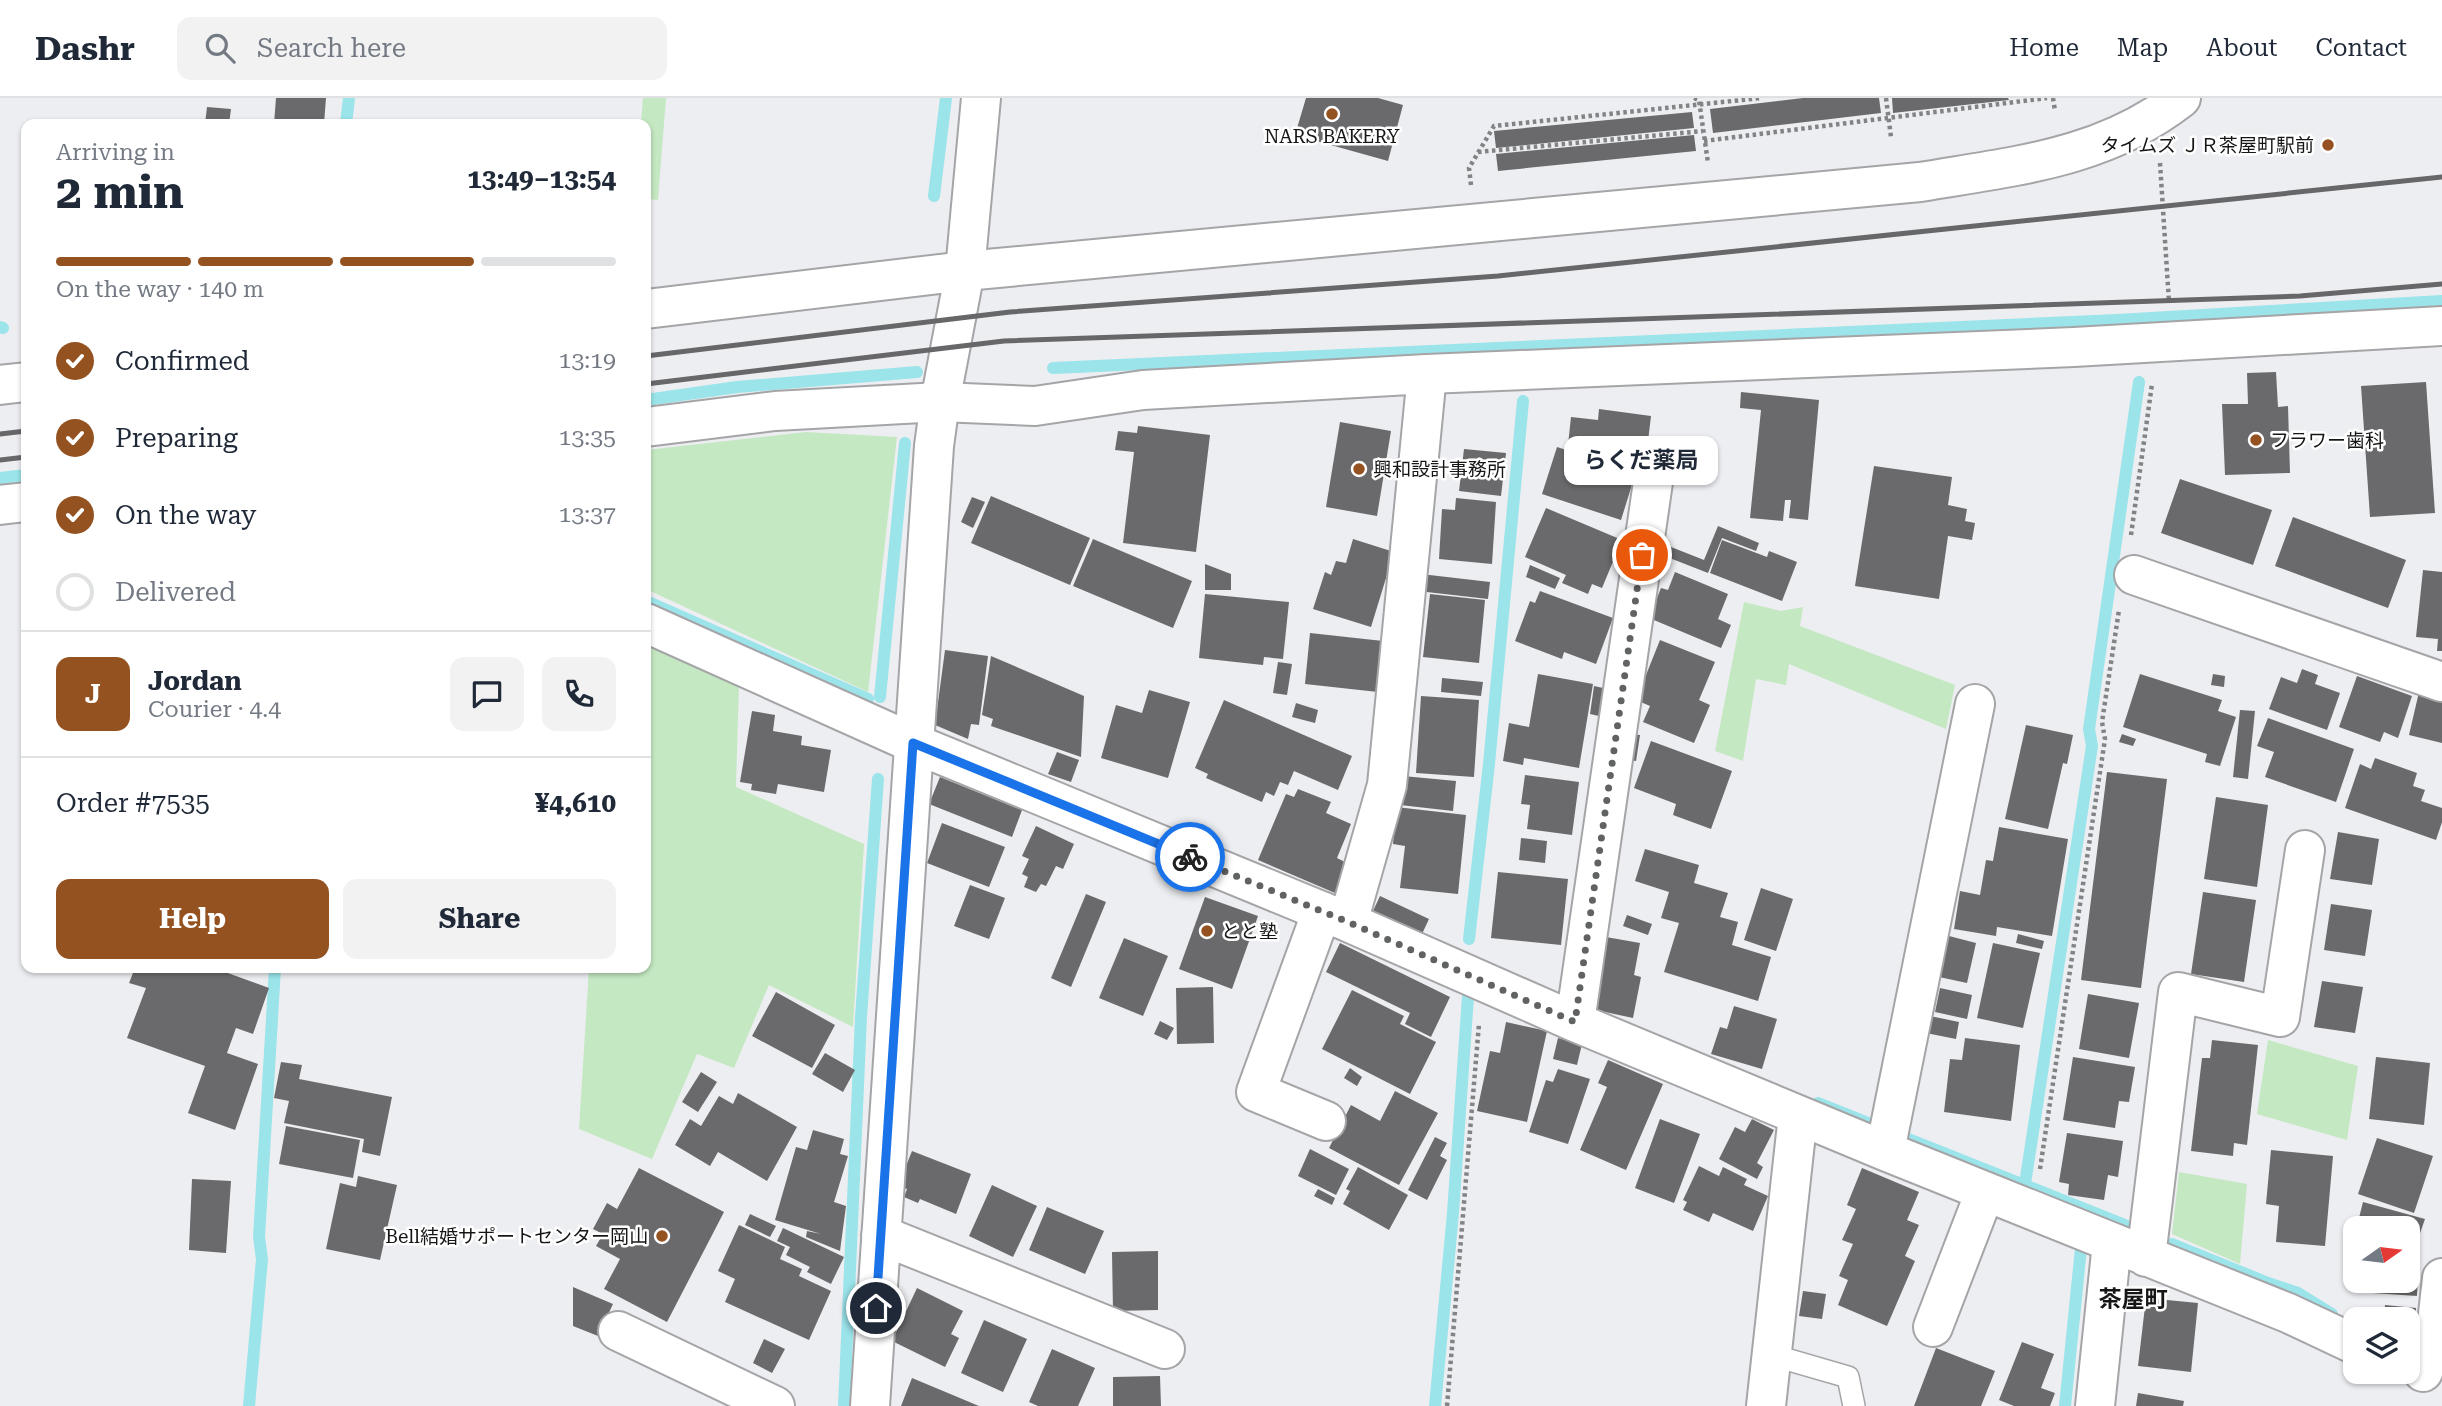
<!DOCTYPE html>
<html lang="en">
<head>
<meta charset="utf-8">
<style>
  body { margin:0; font-family:"Roboto Serif","Noto Sans JP",serif; background:#f2f2f3; color:#1f2937; height:100vh; display:flex; flex-direction:column; font-size:26px; white-space:nowrap }
  * { box-sizing:border-box; margin:0 }
  p { font-size:23px; color:#747a83 }
  .icon { flex:none; width:38px; height:38px; fill:none; stroke:currentColor; stroke-width:2; stroke-linecap:round; stroke-linejoin:round }
  .map { position:relative; flex:1; overflow:hidden }
  .drawer { position:absolute; left:21px; top:21px; width:630px; height:854px; display:flex; flex-direction:column; background:#fff; border-radius:14px; box-shadow:0 2px 5px #0004 }
  .drawer>* { flex:none }
  .needle { width:46px; rotate:76deg }
  .buttons { position:absolute; left:2343px; top:1118px; display:grid; gap:14px }
  .buttons a { display:grid; place-items:center; width:77px; height:77px; border-radius:14px; background:#fff; box-shadow:0 2px 5px #0004; font-size:35px }
  .pin { position:absolute; display:grid; place-items:center; width:60px; height:60px; color:#fff; margin:-30px; border:4px solid #fff; border-radius:50%; box-shadow:0 2px 7px #0007 }
  .courier { position:absolute; display:grid; place-items:center; width:70px; height:70px; margin:-35px; border:5px solid #1a73e8; border-radius:50%; background:#fff; color:#222; box-shadow:0 2px 9px #0007 }
  .bubble { position:absolute; height:49px; border-radius:14px; background:#fff; box-shadow:0 2px 5px #0004; font-size:23px; font-weight:700; line-height:49px; text-align:center }
  .headline em { font-style:normal; font-weight:700 }
  .headline div { display:flex; flex-direction:column-reverse }
  .headline { display:flex; align-items:center; justify-content:space-between; height:119px; padding:0 35px }
  h1 { font-size:46px; font-weight:700; line-height:52px }
  .bar { display:grid; grid-template-columns:repeat(4,1fr); gap:10px 7px; align-content:center; height:84px; padding:0 35px }
  .bar i { height:9px; border-radius:5px; background:#e0e1e3 }
  .bar .current { background:#945220 }
  .bar p { grid-column:span 4 }
  .line { display:flex; align-items:center; gap:18px; padding:0 35px; border-top:2px solid #e0e1e3 }
  .line div { flex:1 }
  .round { display:grid; place-items:center; flex:none; width:74px; height:74px; border-radius:14px; background:#f2f2f3 }
  ol { padding:0 35px; list-style:none }
  li { display:flex; align-items:center; gap:21px; height:77px }
  li p { margin-inline-start:auto }
  li .icon { padding:7px; border-radius:50%; background:#945220; color:#fff; stroke-width:4 }
  li:last-child { color:#747a83 }
  li i { width:38px; height:38px; border:4px solid #e0e1e3; border-radius:50% }
  .cta { display:flex; gap:14px; margin-top:auto; padding:14px 35px }
  .cta a { flex:1; height:80px; border-radius:14px; background:#945220; color:#fff; font-size:28px; font-weight:700; line-height:80px; text-align:center }
  .cta a+a { background:#f2f2f3; color:#1f2937 }
  header { display:flex; align-items:center; gap:42px; box-sizing:border-box; height:98px; padding:0 35px; background:#fff; border-bottom:2px solid #e0e1e3 }
  header strong { font-size:33px }
  nav { display:flex; gap:38px; margin-inline-start:auto; font-size:24px }
  .search { width:490px; height:63px; background:#f2f2f3; display:flex; align-items:center; gap:18px; box-sizing:border-box; padding:0 24px; border-radius:14px; color:#747a83; font-size:26px }
  .map>svg:first-child { display:block }
</style>
</head>
<body>
<header>
<strong>Dashr</strong>
<div class="search"><svg class="icon" aria-label="search" viewBox="0 0 24 24"><circle cx="10" cy="10" r="6"/><path d="M15 15l6 6"/></svg>Search here</div>
<nav><a>Home</a><a>Map</a><a>About</a><a>Contact</a></nav>
</header>
<div class="map">
<svg width="2442" height="1308" viewBox="0 0 2442 1308">
  <rect width="100%" height="100%" fill="#edeef1"/>
  <path fill="#c4e8c1" d="M643,0h23l-8,102 -12,-1v-75h-5z
    M806,334l91,5 -29,255 -222,-103v-139z
    M1744,504l37,9 22,-4 -3,19 155,59 -9,44 -157,-65 -3,21 -30,-6 -13,82 -28,-10z
    M646,541l93,45 -3,103 128,57 -11,183 -84,-42 -35,83 -37,-14 -45,105 -73,-30 10,-161h57z
    M2268,942l90,26 -11,74 -90,-26z
    M2179,1074l68,12 -7,80 -68,-30z"/>
  <g fill="none" stroke-linecap="round" stroke-linejoin="round">
    <path stroke="#9ae4ea" stroke-width="12" d="M346,26l3,-26
      M934,98l12,-98
      M0,229l3,1
      M1053,270l1064,-48 325,-19
      M646,302l91,-13 180,-15
      M0,380l26,-3
      M646,503l222,98
      M880,599l25,-254
      M1469,841l20,-175 34,-363
      M1818,1005l307,122
      M2025,1086l67,-438 -3,-17 50,-347
      M2172,1146l96,39 30,10 34,21
      M249,1308l13,-147 -3,-22 16,-269
      M844,1308l17,-389 17,-238
      M1435,1308l18,-193 15,-217
      M2065,1308l16,-158"/>
  </g>
  <path fill="#6a6a6c" d="M276,0h50l-2,26h-50z
    M1306,0h72l25,7 -15,56 -93,-26z
    M1803,0h76l2,15 -168,20 -3,-24z
    M1892,0h116l1,2 -116,13z
    M207,9l24,2 -2,15h-24z
    M1692,14l2,16 -198,20 -2,-17z
    M1694,37l2,16 -198,20 -2,-17z
    M2276,274l2,35 10,-1 2,67 -65,2 -3,-71h26l-1,-31z
    M2426,284l9,131 -65,4 -9,-131z
    M1741,294l78,8 -11,120 -19,-2 2,-18h-6l-2,21 -33,-3 11,-108 -21,-2z
    M1599,311l52,7 -6,51 -32,-4 1,-12 -46,-6 3,-28 27,3z
    M1340,324l51,9 -14,85 -51,-9z
    M1138,328l72,9 -14,117 -73,-9 11,-91 -19,-2 3,-19 19,2z
    M1557,349l79,25 -15,48 -79,-26z
    M1464,351l42,4 -5,43 -42,-5z
    M1874,368l78,11 -4,28 19,4 -2,12 10,2 -3,17 -24,-4 -9,63 -84,-13z
    M2180,381l92,31 -19,55 -92,-32z
    M991,398l99,42 -20,47 -99,-42z
    M972,399l13,5 -12,26 -12,-6z
    M1456,400l40,4 -4,62 -53,-5 3,-50 13,1z
    M1546,410l76,32 -20,48 -10,-4 -4,10 -26,-11 4,-8 -41,-18z
    M2293,419l113,43 -18,48 -113,-42z
    M1718,428l41,17 -3,8 -34,-13 -14,35 -46,-18 4,-10 38,15z
    M1093,441l99,42 -19,47 -100,-42z
    M1353,441l41,13 -23,75 -58,-18 12,-37 6,3 5,-14 10,2z
    M1722,442l45,17 2,-6 28,11 -15,39 -72,-28z
    M1205,466l26,10v16h-26z
    M1530,467l30,13 -5,11 -29,-12z
    M2423,472l19,2v79h-5l1,-12 -22,-2z
    M1675,474l53,22 -10,25 13,6 -10,23 -72,-30 12,-30 7,2z
    M1421,476l69,8 -2,17 -70,-8z
    M1540,493l73,27 -17,46 -32,-12 -2,7 -47,-18 15,-40 5,2z
    M1205,496l84,8 -6,57 -19,-2 -1,8 -64,-7z
    M1430,496l55,6 -6,63 -56,-6z
    M1310,535l73,8 -5,51 -73,-8z
    M1660,542l55,22 -16,38 11,5 -16,38 -51,-21 7,-16 -14,-6z
    M945,552l43,6 -9,69 -8,-1 -3,15 -33,-14z
    M991,558l93,40 -3,61 -90,-31 2,-7 -11,-4z
    M1278,564l14,2 -5,31 -14,-2z
    M2302,571l16,6 -3,9 25,9 -13,37 -58,-21 12,-32 16,6z
    M1538,576l55,10 -14,84 -55,-10 -1,7 -20,-4 6,-38 20,4z
    M2140,576l82,26 -4,11 18,6 -16,49 -15,-4 2,-8 -84,-27z
    M2213,576l12,2 -1,11 -13,-2z
    M2357,578l55,20 -14,42 -14,-6 -4,10 -41,-15z
    M1442,580l41,4 -2,14 -40,-4z
    M1594,588l9,2 -4,28 -9,-2z
    M1149,592l41,12 -22,76 -67,-20 15,-53 26,8z
    M2419,594l23,5v46l-33,-8z
    M1421,598l58,4 -5,77 -58,-4z
    M1224,602l128,56 -14,34 -44,-19 -6,14 -8,-3 -6,14 -8,-4 -4,10 -56,-24 2,-4 -13,-6z
    M1296,605l22,7 -3,13 -23,-6z
    M2240,612l15,1 -7,68 -15,-2z
    M752,613l23,4 -2,16 29,5 -1,9 30,5 -7,42 -46,-8 -2,10 -25,-4 1,-6 -12,-2z
    M2268,620l86,31 -18,53 -71,-25 9,-25 -17,-6z
    M2026,627l47,10 -6,29 -4,-1 -15,66 -43,-10z
    M1630,636l10,1 -4,26 -9,-1z
    M2122,636l14,5 -3,7 -14,-4z
    M1651,643l81,30 -21,58 -38,-14 3,-11 -42,-16z
    M1057,654l22,8 -8,22 -23,-8z
    M2375,660l42,15 -4,13 12,4 -4,11 21,7v14l-6,18 -91,-32 15,-44 11,5z
    M2107,674l60,7 -26,209 -60,-8z
    M1525,677l54,7 -7,53 -45,-6 3,-24 -9,-1z
    M1403,678l53,5 -3,30 -53,-6z
    M940,679l82,33 -10,27 -83,-33z
    M1298,691l33,13 -5,11 25,11 -14,34 10,5 -12,30 -77,-33 28,-66 8,3z
    M2216,699l52,8 -11,82 -53,-8z
    M1396,709l70,8 -8,79 -58,-6 5,-42 -12,-2z
    M942,725l63,24 -16,40 -62,-24z
    M1036,728l38,18 -11,25 -7,-3 -10,20 -5,-2 -5,8 -12,-5 4,-10 -6,-3 7,-15 -7,-3z
    M1999,729l69,12 -16,97 -55,-9 -1,9 -42,-7 6,-38 20,4 6,-35 7,1z
    M2338,734l41,7 -7,46 -42,-6z
    M1521,740l26,3 -2,22 -26,-3z
    M1645,751l54,16 -5,18 34,10 -8,24 18,5 -6,23 39,12 -13,44 -94,-29 15,-49 -18,-5 8,-26 -34,-11z
    M1498,774l70,7 -7,66 -70,-7z
    M970,787l35,13 -16,41 -35,-13z
    M1761,790l32,11 -17,52 -32,-11z
    M2203,794l53,8 -12,82 -53,-8z
    M1086,796l20,8 -35,85 -20,-9z
    M1380,798l49,23 -7,15 -49,-23z
    M1205,799l53,19 -26,73 -53,-20z
    M2331,806l41,6 -7,46 -41,-6z
    M1627,817l25,9 -4,11 -25,-9z
    M2018,836l26,7 -2,8 -26,-6z
    M1949,838l27,7 -9,40 -28,-6z
    M1606,839l34,6 -6,32 7,2 -8,41 -42,-9z
    M1124,840l44,18 -25,60 -44,-18z
    M1340,845l110,54 -19,40 -26,-13 5,-11 -84,-41z
    M1993,845l47,10 -17,75 -46,-10z
    M135,870h79l55,20 -16,46 -17,-6 -9,25 31,11 -23,66 -47,-17 17,-47 -78,-28 19,-50 -17,-5z
    M2322,883l41,6 -8,46 -41,-6z
    M1213,889l1,56 -37,1 -1,-56z
    M1940,890l32,7 -5,24 -32,-7z
    M1352,892l52,26 -4,8 36,18 -26,52 -88,-45z
    M776,894l59,33 -23,43 -60,-32z
    M2088,896l51,9 -10,55 -50,-9z
    M1734,908l43,13 -15,50 -51,-15 9,-27 7,2z
    M1930,918l29,6 -3,17 -30,-6z
    M1160,923l14,7 -7,12 -13,-6z
    M1506,924l41,9 -20,91 -50,-11 13,-60 10,2z
    M1558,940l24,6 -5,21 -24,-6z
    M1965,940l55,7 -9,76 -67,-9 6,-53 12,1z
    M2212,942l46,5 -11,100 -13,-2 -1,13 -42,-5 11,-93h8z
    M825,955l30,17 -12,22 -31,-18z
    M2073,959l62,10 -6,35 -10,-1 -4,27 -52,-8z
    M2376,959l54,6 -6,62 -55,-6z
    M1608,962l55,24 -37,86 -46,-20 27,-63 -9,-4z
    M281,964l21,3 -3,14 93,18 -12,59 -18,-4 2,-13 -80,-16 5,-22 -15,-3z
    M1350,970l12,9 -5,9 -13,-8z
    M1558,971l32,10 -22,65 -39,-12 17,-52 7,2z
    M701,974l16,10 -19,30 -16,-10z
    M1395,993l43,22 -39,72 -70,-37 22,-43 29,16z
    M738,995l59,34 -30,54 -49,-29 -8,14 -35,-21 15,-26 11,7 18,-30 14,8z
    M1660,1021l40,15 -26,69 -39,-15z
    M1752,1021l22,11 -17,33 6,4 -6,12 -38,-20 16,-32 10,5z
    M286,1028l74,14 -7,38 -74,-14z
    M813,1032l31,9 -4,15 8,2 -14,46 12,4 -6,45 -34,-14 1,-6 14,3 -46,-14 21,-73 11,3z
    M2067,1035l56,8 -5,36 -10,-2 -4,25 -36,-5 1,-11 -10,-2z
    M1435,1039l12,6 -7,13 7,4 -20,40 -19,-10z
    M2377,1040l56,18 -19,57 -56,-19z
    M1310,1051l39,20 -13,26 -38,-19z
    M2271,1052l62,6 -8,90 -49,-4 3,-36 -13,-2z
    M912,1053l59,23 -15,40 -36,-15 -2,4 -14,-6 3,-8 -9,-3z
    M1699,1068l20,10 4,-9 24,12 -3,6 24,11 -15,35 -40,-18 -4,9 -26,-12 4,-8 -4,-2z
    M1358,1069l50,28 -19,35 -46,-26 7,-13 -4,-2z
    M639,1070l85,44 -57,110 -63,-33 16,-30 -24,-13 7,-12 -10,-5 14,-26 10,6z
    M1862,1070l57,24 -12,28 12,5 -14,31 10,5 -28,65 -49,-21 10,-25 -9,-4 14,-32 -11,-4 14,-31 -9,-4z
    M358,1078l39,9 -17,75 -54,-11 14,-66 16,4z
    M192,1081l39,2 -5,72 -37,-3z
    M992,1087l45,21 -24,51 -44,-21z
    M1318,1091l17,9 -3,7 -18,-9z
    M2363,1104l62,17 -6,17 -11,-4v-4h-13l-36,-10z
    M1047,1109l57,24 -19,43 -56,-24z
    M750,1116l26,12 -6,11 -25,-12z
    M739,1127l46,22 -5,12 22,10 -3,7 32,15 -22,49 -84,-38 10,-23 -17,-8z
    M783,1130l61,29 -13,27 -24,-12 3,-5 -24,-12 4,-8 -13,-6z
    M2408,1150l11,1 -2,47 -59,-4 1,-11h49z
    M1158,1153v59l-45,1 -1,-59z
    M573,1189l40,17 -15,32 -25,-10z
    M917,1190l46,23 -12,23 8,4 -14,29 -53,-26z
    M1803,1193l23,3 -4,25 -23,-3z
    M2146,1200l52,5 -7,69 -53,-6z
    M2385,1207l31,3 -1,14 -7,-2 -24,-1z
    M984,1222l43,19 -24,53 -42,-19z
    M764,1241l21,10 -13,24 -19,-10z
    M2022,1244l32,12 -13,34 14,5 -5,13h-36l-15,-6z
    M1936,1250l59,23 -14,35h-67z
    M1052,1251l43,19 -17,38h-40l-9,-4z
    M1160,1278l1,30h-48v-29z
    M912,1280l67,28h-78z
    M2138,1295l46,8 -1,5h-47z"/>
  <g fill="none" stroke-linecap="round" stroke-linejoin="round">
    <defs>
      <path id="service" d="M1772,1257l76,22 6,29"/>
      <path id="minor" d="M2134,477l308,107
        M646,525l267,120 435,179 227,100 310,129 403,162 68,32
        M1322,813l-66,181 70,29
        M1348,824l39,-137 40,-411
        M1575,924l78,-540
        M1885,1053l90,-447
        M881,1137l284,114
        M2146,1159l32,-265 102,25 25,-167
        M1933,1229l52,-135
        M618,1233l157,75
        M2423,1274l12,-31 7,-63
        M870,1308l64,-960 6,-44 25,-131 16,-173
        M1766,1308l32,-291
        M2095,1308l17,-163"/>
      <path id="tertiary" d="M646,211l319,-38 955,-89c94,-16 183,-23 261,-84
        M0,287l26,-3
        M646,329l129,-16 165,-9 95,4 108,-16 284,-16 647,-27 368,-21
        M0,407l26,-3"/>
    </defs>
    <use href="#service" stroke="#a5a5a8" stroke-width="24"/>
    <use href="#minor" stroke="#a5a5a8" stroke-width="42"/>
    <use href="#tertiary" stroke="#a5a5a8" stroke-width="42"/>
    <path stroke="#828385" stroke-width="4.5" stroke-dasharray="3.5 3.5" stroke-linecap="butt" d="M1694,0l5,2 9,63
      M1886,0l5,39
      M2053,0l2,13
      M1704,43l343,-43
      M1478,54l225,-21
      M2160,65l9,139
      M1471,87l-2,-17 25,-42 267,-28
      M2131,437l21,-151
      M2040,1071l65,-430 -3,-17 17,-112
      M1447,1308l32,-382"/>
    <use href="#service" stroke="#fff" stroke-width="21"/>
    <use href="#minor" stroke="#fff" stroke-width="38"/>
    <use href="#tertiary" stroke="#fff" stroke-width="38"/>
    <path stroke="#676769" stroke-width="5" d="M646,258l364,-44 488,-36 944,-99
      M646,286l358,-43 1296,-45 142,-12
      M0,336l26,-3
      M0,362l26,-3"/>
  </g>
  <g fill="none" stroke-linecap="round" stroke-linejoin="round">
    <path stroke="#616263" stroke-width="7" stroke-dasharray="0 12.6" d="M1190,759l158,65 227,100 67,-467"/>
    <path stroke="#1a73e8" stroke-width="9" d="M876,1210l37,-565 277,114"/>
  </g>
  <g fill="#945220" stroke="#fff" stroke-width="2.5">
    <circle cx="1332" cy="16" r="7"/>
    <circle cx="2328" cy="47" r="7"/>
    <circle cx="2256" cy="342" r="7"/>
    <circle cx="1359" cy="371" r="7"/>
    <circle cx="1207" cy="833" r="7"/>
    <circle cx="662" cy="1138" r="7"/>
  </g>
  <g text-anchor="middle" stroke-width="5" stroke-linejoin="round" paint-order="stroke">
    <g font-size="19" fill="#161617" stroke="#fff" text-anchor="start">
      <text x="1332" y="45" text-anchor="middle">NARS BAKERY</text>
      <text x="2314" y="54" text-anchor="end">タイムズ ＪＲ茶屋町駅前</text>
      <text x="2270" y="349">フラワー歯科</text>
      <text x="1373" y="378">興和設計事務所</text>
      <text x="1221" y="840">とと塾</text>
      <text x="648" y="1145" text-anchor="end">Bell結婚サポートセンター岡山</text>
    </g>
    <g font-size="23" font-weight="bold" fill="#161617" stroke="#fff">
      <text x="2133" y="1209">茶屋町</text>
    </g>
  </g>
</svg>
<div class="buttons">
<a><svg class="needle" viewBox="-14 -14 28 28"><path d="M0-13l5 13h-10z" fill="#e53935"/><path d="M0 13l5-13h-10z" fill="#747a83"/></svg></a>
<a><svg class="icon" aria-label="layers" viewBox="0 0 24 24"><path d="M12 4l9 5-9 5-9-5zM3 14l9 5 9-5"/></svg></a>
</div>
<div class="pin" style="left:1642px;top:457px;background:#ea580c"><svg class="icon" aria-label="bag" viewBox="0 0 24 24"><path d="M5 8h14l-1 12H6zM9 8a3 3 0 0 1 6 0"/></svg></div>
<div class="pin" style="left:876px;top:1210px;background:#1f2937"><svg class="icon" aria-label="home" viewBox="0 0 24 24"><path d="M3 11l9-7 9 7M6 9v11h12V9"/></svg></div>
<div class="courier" style="left:1190px;top:759px"><svg class="icon" aria-label="bike" viewBox="0 0 24 24"><circle cx="6" cy="16" r="4"/><circle cx="18" cy="16" r="4"/><path d="M6 16l4-8h5l3 8M10 8l3 8H6M13 5h3"/></svg></div>
<div class="bubble" style="left:1564px;top:338px;width:154px">らくだ薬局</div>
<section class="drawer">
<div class="headline"><div><h1>2 min</h1><p>Arriving in</p></div><em>13:49–13:54</em></div>
<div class="bar"><i class="current"></i><i class="current"></i><i class="current"></i><i></i><p>On the way · 140 m</p></div>
<ol>
<li><svg class="icon" aria-label="check" viewBox="0 0 24 24"><path d="M5 12l5 5 9-10"/></svg>Confirmed<p>13:19</p></li>
<li><svg class="icon" aria-label="check" viewBox="0 0 24 24"><path d="M5 12l5 5 9-10"/></svg>Preparing<p>13:35</p></li>
<li><svg class="icon" aria-label="check" viewBox="0 0 24 24"><path d="M5 12l5 5 9-10"/></svg>On the way<p>13:37</p></li>
<li><i></i>Delivered</li>
</ol>
<div class="line" style="height:126px"><b class="round" style="background:#945220;color:#fff">J</b><div><b>Jordan</b><p>Courier · 4.4</p></div><a class="round"><svg class="icon" aria-label="chat" viewBox="0 0 24 24"><path d="M4 5h16v11H9l-5 4z"/></svg></a><a class="round"><svg class="icon" aria-label="phone" viewBox="0 0 24 24"><path d="M5 4h4l2 5-3 2q2 4 5 5l2-3 5 2v4C11 20 4 13 5 4z"/></svg></a></div>
<div class="line" style="height:91px"><div>Order #7535</div><b>¥4,610</b></div>
<div class="cta"><a>Help</a><a>Share</a></div>
</section>
</div>
</body>
</html>
